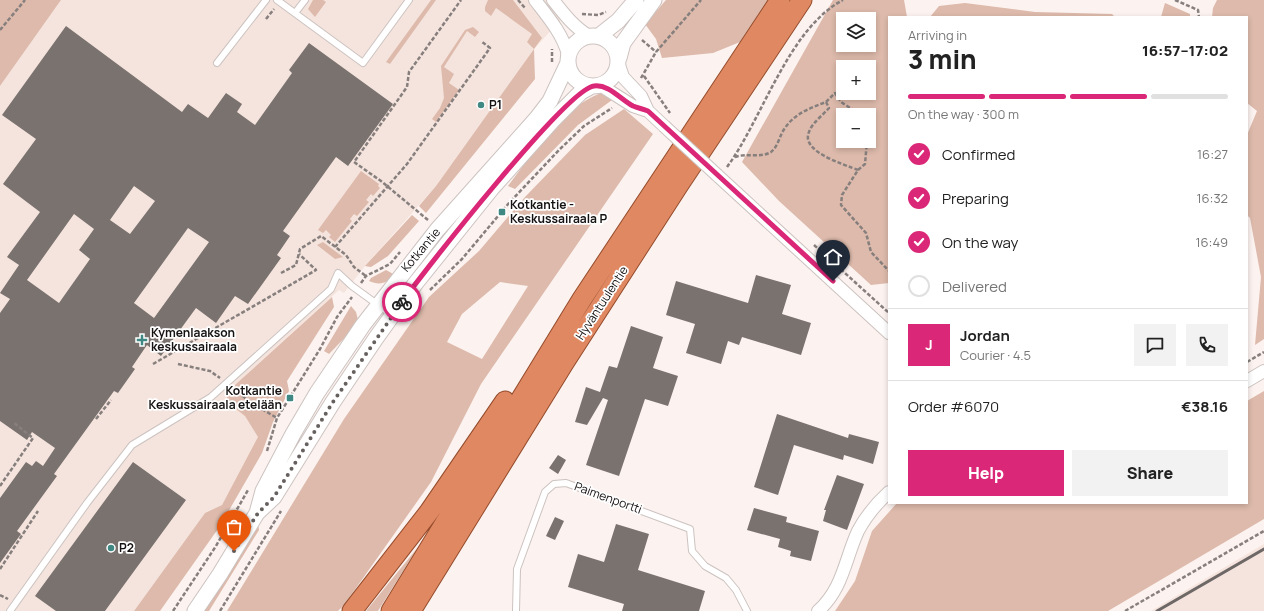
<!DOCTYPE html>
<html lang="en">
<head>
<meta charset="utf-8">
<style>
  body { margin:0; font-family:Manrope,sans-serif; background:#f2f2f2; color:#222; height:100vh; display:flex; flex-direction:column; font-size:15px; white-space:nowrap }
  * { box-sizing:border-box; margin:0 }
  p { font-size:13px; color:#767676 }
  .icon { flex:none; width:22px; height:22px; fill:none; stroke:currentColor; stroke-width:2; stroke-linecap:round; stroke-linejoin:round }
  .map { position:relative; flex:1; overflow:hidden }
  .sheet { position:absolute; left:888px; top:16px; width:360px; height:488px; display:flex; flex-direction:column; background:#fff; border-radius:0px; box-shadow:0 2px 6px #0003 }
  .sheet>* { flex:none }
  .controls { position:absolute; left:836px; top:12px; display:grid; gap:8px }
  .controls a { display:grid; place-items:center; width:40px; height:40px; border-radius:0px; background:#fff; box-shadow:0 2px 6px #0003; font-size:20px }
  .pin { position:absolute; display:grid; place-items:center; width:34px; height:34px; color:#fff; margin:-41px -17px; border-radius:50% 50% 50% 0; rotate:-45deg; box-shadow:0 0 4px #0007 }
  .pin .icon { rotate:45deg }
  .courier { position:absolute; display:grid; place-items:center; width:40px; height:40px; margin:-20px; border:3px solid #db2777; border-radius:50%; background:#fff; color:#222; box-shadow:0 1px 5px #0007 }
  .summary em { font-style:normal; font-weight:800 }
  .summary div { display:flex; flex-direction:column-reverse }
  .summary { display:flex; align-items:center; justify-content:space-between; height:68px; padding:0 20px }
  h1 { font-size:26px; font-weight:800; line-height:30px }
  .bar { display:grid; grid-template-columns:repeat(4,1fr); gap:6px 4px; align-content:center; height:48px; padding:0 20px }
  .bar i { height:5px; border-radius:3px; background:#e0e0e0 }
  .bar .current { background:#db2777 }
  .bar p { grid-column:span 4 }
  .line { display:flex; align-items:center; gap:10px; padding:0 20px; border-top:1px solid #e0e0e0 }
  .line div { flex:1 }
  .round { display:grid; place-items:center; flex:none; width:42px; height:42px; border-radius:0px; background:#f2f2f2 }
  ol { padding:0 20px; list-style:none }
  li { display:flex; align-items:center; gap:12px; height:44px }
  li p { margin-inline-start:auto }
  li .icon { padding:4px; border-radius:50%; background:#db2777; color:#fff; stroke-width:4 }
  li:last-child { color:#767676 }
  li i { width:22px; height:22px; border:2px solid #e0e0e0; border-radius:50% }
  .action { display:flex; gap:8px; margin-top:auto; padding:8px 20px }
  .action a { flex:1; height:46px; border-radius:0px; background:#db2777; color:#fff; font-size:16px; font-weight:800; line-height:46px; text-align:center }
  .action a+a { background:#f2f2f2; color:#222 }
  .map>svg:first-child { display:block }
</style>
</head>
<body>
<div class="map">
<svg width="1264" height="611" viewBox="0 0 1264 611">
  <rect width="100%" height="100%" fill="#fcf2ef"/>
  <path fill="#f5e4dd" d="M61,0h499l8,12 -34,37 -98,137 -71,80 -21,27 -5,-3 -103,94 9,32 14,21 -37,68 -17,8 -71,98h-134v-525z
    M1264,544v67h-113z"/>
  <path fill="#ddbaab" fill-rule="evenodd" d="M0,0h61l-61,86z
    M313,0h10l3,2 -11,15 -7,-8z
    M431,0h5l-46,64 -4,-2z
    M488,0h25l29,38 -8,11 1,30 -109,134 -7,-7 17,-20 98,-137 -7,-7 5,-8 -36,-26 -5,8 -6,-5v-4z
    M666,0h102l-28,42 -27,11 -51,5 -6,-19 -11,-15z
    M833,0h71l3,17h-18v266l-18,2 -92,-84 -37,-39zM843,19h26v26h-26zM843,67h26v26h-26zM843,115h26v26h-26z
    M1217,0h47v339l-9,6 6,-68 -11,-59 -3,-3v-80l10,-24 -10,-8v-86h-35l1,-9z
    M965,3l70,9 77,2 3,3h-185l9,-11z
    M1165,3l25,11v3h-29z
    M473,27l6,5 -4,5 -8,-6 -23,36 10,7 -5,9 10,7 -23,32 -4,-3 8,-11 4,-10 -3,-32 24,-36z
    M601,93l11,7 -34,25 -63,64 -7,-3c26,-34 52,-77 93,-93z
    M624,109l29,25 -172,250 -50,98 -87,123 -6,6h-111l117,-192 85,-122 50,-46 46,-54 60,-62zM500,282l28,4 -46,73 -35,-17 15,-28z
    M361,171l18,13 -1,2 2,2 -7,8 -2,-2 -5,6 3,2 -12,14 -3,-2 -4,5 2,2 -17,21 -6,-5 2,-2 -5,-5 -3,3 -5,-3z
    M412,215l7,6 -31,35 -17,11 -6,-1z
    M323,242l20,15 -8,2 -18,-14z
    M386,270l9,5c-8,8 -15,11 -26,6l2,-3z
    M332,297l2,10 -47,74 2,10 -16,31 -11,31 -42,73 -60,85h-26l71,-98 17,-8 36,-68 -13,-21 -18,-14v-5l9,-13z
    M351,306l5,6 2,8 -4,8 -25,26 -5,-3z
    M1264,391v128l-156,92h-273l20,-30 17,-50 25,-28h350v-102z
    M258,523l1,7 -50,81h-7z
    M418,547l-40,64h-12z"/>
  <path fill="#7a726f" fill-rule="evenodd" d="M66,26l116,86 6,-8 20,14 18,-25 16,11 -5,8 18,13 37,-52 -3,-3 20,-27 84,61 -45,62 -12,-9 -53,74 7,5 -13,19 4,3 -33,46 -13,-8 -19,27 -20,-15 -35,48 -14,-11 -15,22 3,2 -17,24 -4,-2 -60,83 3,2 -40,55 4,3 -21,29v-65l26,-36 6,4 4,-5 7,5 12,-18 -23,-16 -5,8 -27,-19v-108l10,-14 -10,-6 19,-28 -12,-8 33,-45 -37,-28 33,-45 -34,-24zM134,186l21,15 -25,33 -20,-14zM74,214l20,15 -15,21 11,9 -31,44 -32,-23zM188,228l21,14 -55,76 -20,-15z
    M756,275l35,10 -9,29 29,9 -10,32 -59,-18 -3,8 -11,-4 -7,23 -35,-11 9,-29 -29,-9 10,-34 72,22z
    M631,326l32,11 -10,31 25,8 -10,30 -23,-7 -26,77 -33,-11 22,-65 -5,-2 -16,27 -12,-3 11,-35 14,5 9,-26 8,2z
    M777,414l71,24 1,-4 30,8 -6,22 -29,-9 -1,5 -49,-15 -16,50 -24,-8z
    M558,455l8,5 -8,14 -9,-6z
    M133,462l53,38 -81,111h-49l-21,-15z
    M837,475l27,9 -17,46 -24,-9 3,-11h-2z
    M754,508l33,9 -1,5 33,9 -8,30 -21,-5 1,-5 -13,-4 2,-8 -33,-9z
    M555,517l9,4 -9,19 -9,-4z
    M616,524l33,10 -11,36 67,21 -6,20h-77l2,-7 -56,-17 10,-33 26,8z"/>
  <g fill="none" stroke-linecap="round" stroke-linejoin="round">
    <defs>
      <path id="service" d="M277,0l86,63 46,-63
        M295,13l10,-13
        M217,63l49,-63
        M10,611l77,-108 45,-58 79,-48 120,-108 7,-16 14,13 40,29
        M516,611l1,-42 28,-77 9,-8 12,-1 124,46 2,22 13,15 21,12 10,12 11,21"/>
      <path id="minor" d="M535,0c13,17 27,33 33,54
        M553,0c11,14 21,27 36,36
        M619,65l4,12 18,19 7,15 16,15
        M600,85l33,21 15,5
        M717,175l172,158
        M1247,381l17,-10
        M818,611c25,-22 27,-52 40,-80 8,-15 19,-28 31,-39"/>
      <path id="tertiary" d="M599,36l19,-15 18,-21
        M568 61a25 25 0 1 1 50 0a25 25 0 1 1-50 0Z
        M619,58l4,-15 31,-43
        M257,513l6,-22 30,-57 24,-41 46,-68 74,-95 100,-112 13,-17 18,-38
        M195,611l25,-37 37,-61 17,-16 59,-95 43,-64 39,-54 77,-96 61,-68 28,-28 11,-6"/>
      <path id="trunk" d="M352,611l77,-99 76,-111
        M391,611l191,-312 198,-299
        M411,611l153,-248 114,-177 124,-186"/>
    </defs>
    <use href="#service" stroke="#ccc3c0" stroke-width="8"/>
    <use href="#minor" stroke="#ccc3c0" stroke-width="14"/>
    <use href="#tertiary" stroke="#ccc3c0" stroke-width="17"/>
    <use href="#trunk" stroke="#944c2c" stroke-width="21"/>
    <path stroke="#867f7d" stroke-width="2.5" stroke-dasharray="4 2" stroke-linecap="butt" d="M518,0l7,8
      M1175,0l23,10 1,7
      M582,14l16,1 8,-3
      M266,19l8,-10
      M0,30l25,-30
      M642,40l14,12
      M552,62v-13
      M644,76l26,37
      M641,78l15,-26 45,-52
      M826,102l9,-9 6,9 20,13
      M869,125l2,2 -2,6
      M735,157c10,-4 27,1 36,-5 7,-5 9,-18 14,-24 10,-15 26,-20 41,-26l3,6c-6,7 -17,15 -20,24 -9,20 37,33 49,38l-16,25 -1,10 25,28 5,19 18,19
      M727,167c36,-49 61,-138 116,-167
      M858,170l7,-6 2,-23
      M428,220l-47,-39 -27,-19 53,-75 2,-15 52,-72
      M814,245l75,68
      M335,247l72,-83 83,-116 -9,-7
      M281,273l15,-8 4,-16 21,-13 25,19 8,12 12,9
      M361,283l5,-7 24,-12 10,-12
      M430,290l32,-31 47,-56 50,-53 25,-24 28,-18
      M1247,362l17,-10
      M153,364l163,-94 -17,-16
      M178,364l32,7 10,7
      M233,388l17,14 27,16
      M96,419l15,-19
      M267,451l10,-33 43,-69 17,-32 15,-20
      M0,486l33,-48 -20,-16
      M0,569l38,-58
      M0,595l8,4
      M173,611l43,-65 32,-56
      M220,611l61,-100
      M1125,611l139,-80"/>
    <use href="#service" stroke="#fff" stroke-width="6"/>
    <use href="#minor" stroke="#fff" stroke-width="12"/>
    <use href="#tertiary" stroke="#fff" stroke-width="15"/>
    <use href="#trunk" stroke="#e08862" stroke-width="19"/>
    <path stroke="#6d6766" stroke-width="3" d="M1157,611l107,-62"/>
    <defs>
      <path id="minor-bridge" d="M664,126l53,49"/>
    </defs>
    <use href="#minor-bridge" stroke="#ccc3c0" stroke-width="14" stroke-linecap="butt"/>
    <use href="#minor-bridge" stroke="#fff" stroke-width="12"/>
  </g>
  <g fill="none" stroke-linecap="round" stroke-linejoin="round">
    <path stroke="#66605f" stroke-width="4" stroke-dasharray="0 7.2" d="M234,551l24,-38 16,-16 59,-95 69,-100"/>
    <path stroke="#db2777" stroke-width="5" d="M402,302c22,-31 165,-213 192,-216 15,-2 27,14 39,20 5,2 10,3 15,5l185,170"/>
  </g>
  <g fill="#408883" stroke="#fff" stroke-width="1.5">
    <circle cx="481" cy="105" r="4"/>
    <rect x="498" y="208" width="8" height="8" rx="2"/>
    <path d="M140 334h4v4h4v4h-4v4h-4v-4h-4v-4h4z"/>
    <rect x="286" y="394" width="8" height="8" rx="2"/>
    <circle cx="111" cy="548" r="4"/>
  </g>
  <g text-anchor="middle" stroke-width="3.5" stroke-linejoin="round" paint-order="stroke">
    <g font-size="12" font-weight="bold" fill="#151211" stroke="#fff" text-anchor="start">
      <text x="489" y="109">P1</text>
      <text x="510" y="209">Kotkantie -<tspan x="510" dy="14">Keskussairaala P</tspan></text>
      <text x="151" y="337">Kymenlaakson<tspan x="151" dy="14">keskussairaala</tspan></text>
      <text x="282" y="395" text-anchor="end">Kotkantie<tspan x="282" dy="14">Keskussairaala etelään</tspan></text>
      <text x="119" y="552">P2</text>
    </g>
    <g font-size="12" fill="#151211" stroke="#fff">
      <text transform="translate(421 250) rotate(-50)" y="4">Kotkantie</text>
      <text transform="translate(602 303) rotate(-57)" y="4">Hyväntuulentie</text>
      <text transform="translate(608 498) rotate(20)" y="4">Paimenportti</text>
    </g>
  </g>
</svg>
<div class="controls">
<a><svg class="icon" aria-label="layers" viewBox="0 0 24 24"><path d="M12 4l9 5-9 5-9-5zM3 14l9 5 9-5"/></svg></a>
<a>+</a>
<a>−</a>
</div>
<div class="pin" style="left:234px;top:551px;background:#ea580c"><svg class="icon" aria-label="bag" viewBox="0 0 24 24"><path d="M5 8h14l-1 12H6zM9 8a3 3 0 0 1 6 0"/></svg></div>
<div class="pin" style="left:833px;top:281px;background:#1f2937"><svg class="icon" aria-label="home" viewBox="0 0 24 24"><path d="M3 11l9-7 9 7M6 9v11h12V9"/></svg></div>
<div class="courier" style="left:402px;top:302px"><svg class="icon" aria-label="bike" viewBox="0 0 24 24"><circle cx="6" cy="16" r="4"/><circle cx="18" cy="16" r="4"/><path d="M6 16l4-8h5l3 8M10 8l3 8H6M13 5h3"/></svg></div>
<section class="sheet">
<div class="summary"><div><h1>3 min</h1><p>Arriving in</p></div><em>16:57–17:02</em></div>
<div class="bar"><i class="current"></i><i class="current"></i><i class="current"></i><i></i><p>On the way · 300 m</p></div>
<ol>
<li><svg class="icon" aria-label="check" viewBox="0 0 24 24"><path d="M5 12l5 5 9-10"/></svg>Confirmed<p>16:27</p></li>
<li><svg class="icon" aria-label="check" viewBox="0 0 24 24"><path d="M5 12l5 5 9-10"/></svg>Preparing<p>16:32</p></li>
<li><svg class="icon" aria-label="check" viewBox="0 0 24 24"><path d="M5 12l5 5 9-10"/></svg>On the way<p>16:49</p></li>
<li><i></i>Delivered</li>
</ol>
<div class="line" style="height:72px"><b class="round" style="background:#db2777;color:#fff">J</b><div><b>Jordan</b><p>Courier · 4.5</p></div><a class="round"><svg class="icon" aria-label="chat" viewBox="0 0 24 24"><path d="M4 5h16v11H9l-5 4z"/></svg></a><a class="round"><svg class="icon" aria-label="phone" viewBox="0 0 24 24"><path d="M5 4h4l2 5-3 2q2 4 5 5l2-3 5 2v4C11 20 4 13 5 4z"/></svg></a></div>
<div class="line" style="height:52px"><div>Order #6070</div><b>€38.16</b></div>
<div class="action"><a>Help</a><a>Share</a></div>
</section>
</div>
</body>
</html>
